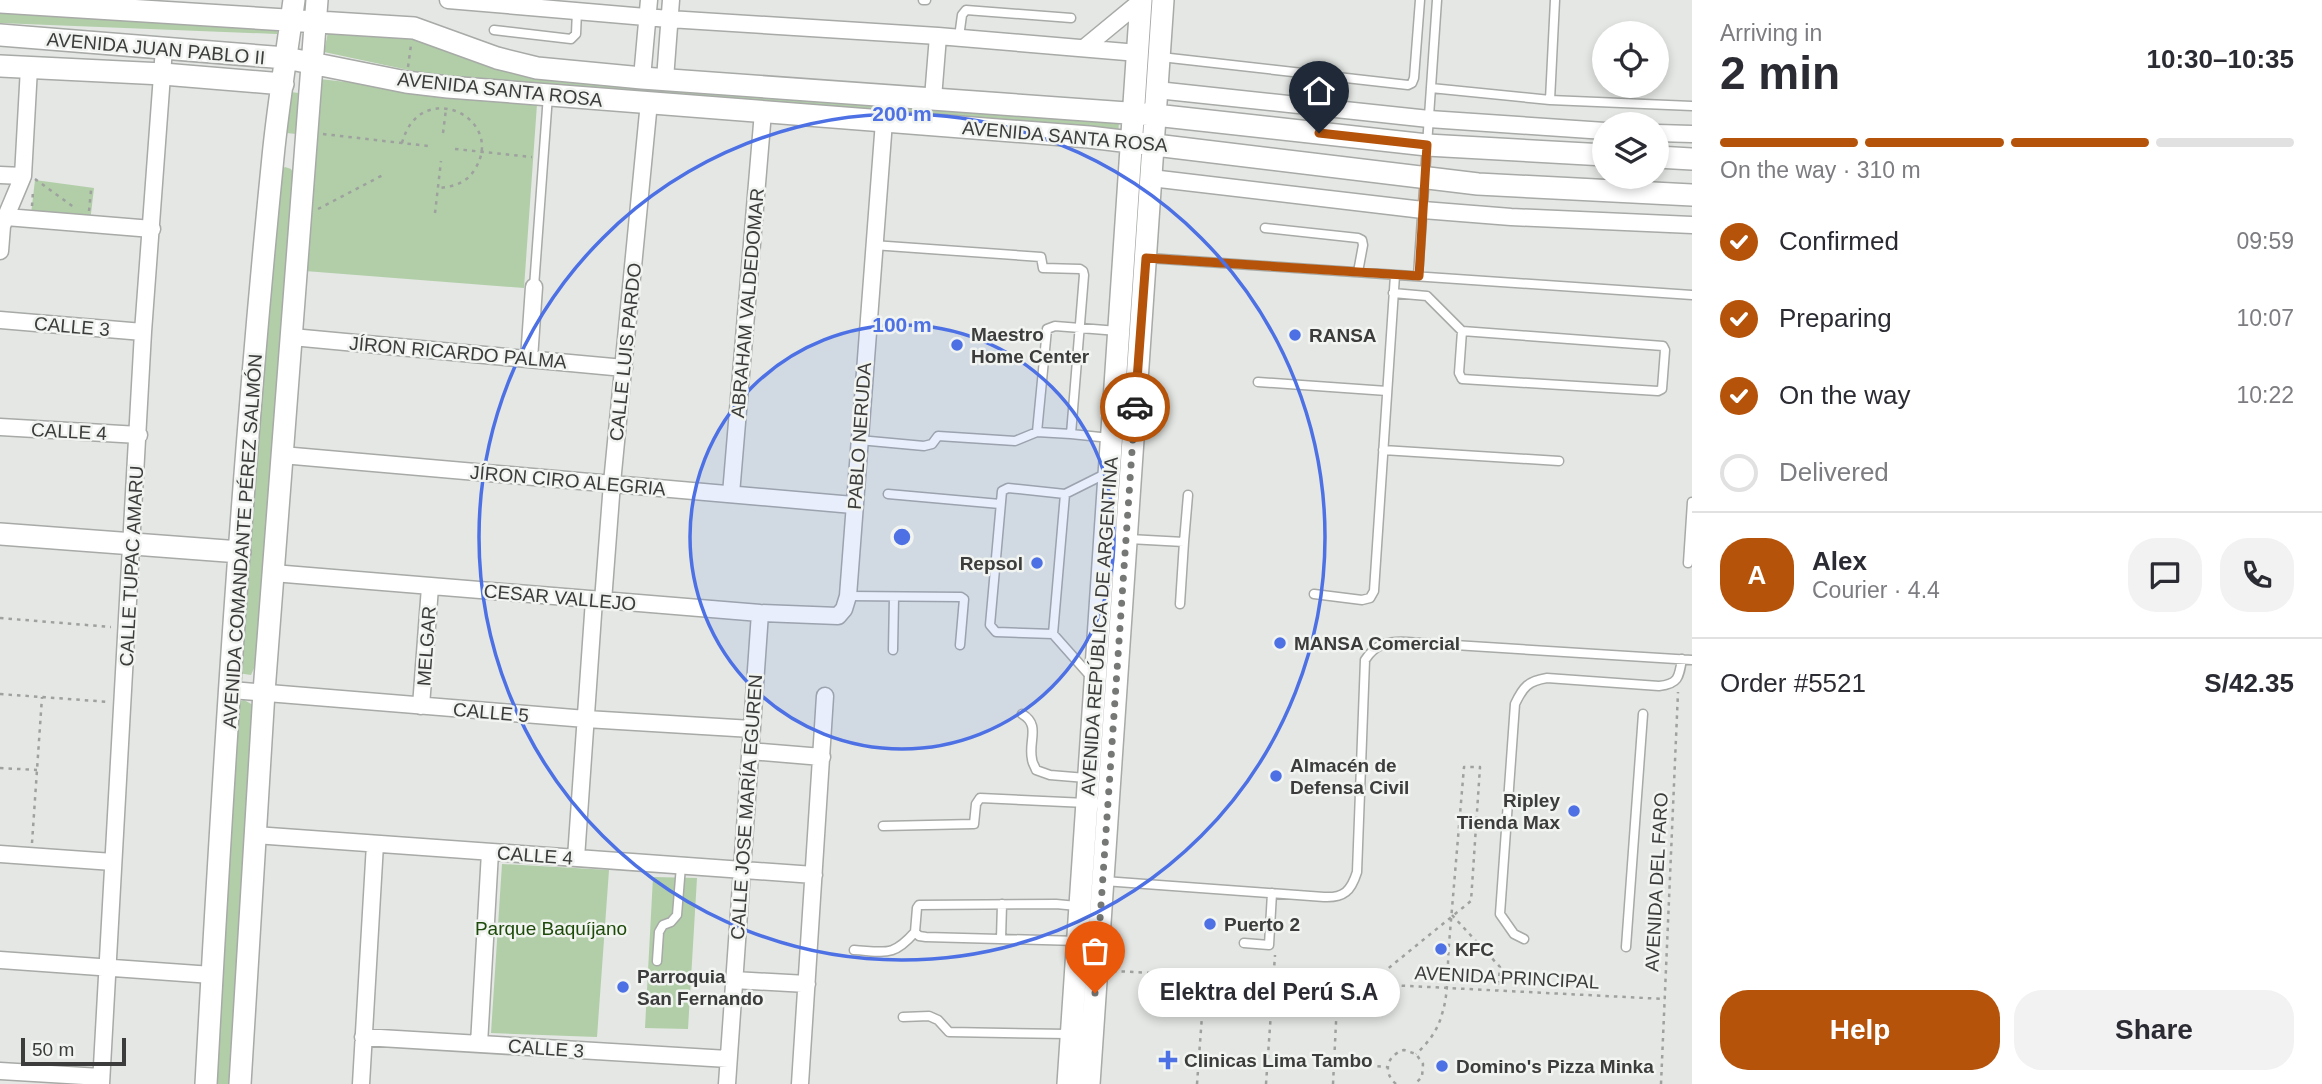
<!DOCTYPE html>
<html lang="en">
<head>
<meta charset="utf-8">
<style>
  body { margin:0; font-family:Arial,sans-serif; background:#f2f2f3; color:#2b2b33; height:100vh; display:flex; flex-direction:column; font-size:26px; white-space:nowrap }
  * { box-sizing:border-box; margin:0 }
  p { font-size:23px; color:#7c7c81 }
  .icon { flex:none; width:38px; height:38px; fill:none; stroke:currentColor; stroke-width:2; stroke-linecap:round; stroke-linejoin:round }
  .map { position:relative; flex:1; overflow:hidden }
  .details { display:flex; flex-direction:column; background:#fff; width:630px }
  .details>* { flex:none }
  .controls { position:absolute; left:1592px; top:21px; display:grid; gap:14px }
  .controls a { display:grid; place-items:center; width:77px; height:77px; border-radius:50%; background:#fff; box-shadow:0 4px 10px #0003; font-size:35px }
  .scale { position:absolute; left:21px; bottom:18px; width:105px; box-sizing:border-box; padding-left:7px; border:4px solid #3b3c3b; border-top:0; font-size:19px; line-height:24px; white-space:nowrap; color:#3b3c3b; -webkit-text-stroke:5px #f1f4f0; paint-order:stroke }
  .pin { position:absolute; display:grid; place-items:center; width:60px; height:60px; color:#fff; margin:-72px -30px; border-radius:50% 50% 50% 0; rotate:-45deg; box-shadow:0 0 7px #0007 }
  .pin .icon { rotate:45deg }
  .courier { position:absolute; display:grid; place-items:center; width:70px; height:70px; margin:-35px; border:5px solid #b45309; border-radius:50%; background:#fff; color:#222; box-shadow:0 2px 9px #0007 }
  .bubble { position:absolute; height:49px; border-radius:24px; background:#fff; box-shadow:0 4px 10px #0003; font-size:23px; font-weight:600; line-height:49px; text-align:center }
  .headline em { font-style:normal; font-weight:600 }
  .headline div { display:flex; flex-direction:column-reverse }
  .headline { display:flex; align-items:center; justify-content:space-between; height:119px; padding:0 28px }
  h1 { font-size:46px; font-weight:600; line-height:52px }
  .bar { display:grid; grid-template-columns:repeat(4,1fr); gap:10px 7px; align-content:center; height:84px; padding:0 28px }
  .bar i { height:9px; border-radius:5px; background:#e1e1e2 }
  .bar .selected { background:#b45309 }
  .bar p { grid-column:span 4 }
  .line { display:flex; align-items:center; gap:18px; padding:0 28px; border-top:2px solid #e1e1e2 }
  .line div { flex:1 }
  .round { display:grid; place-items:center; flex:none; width:74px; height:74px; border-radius:28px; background:#f2f2f3 }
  ol { padding:0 28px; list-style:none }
  li { display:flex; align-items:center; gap:21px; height:77px }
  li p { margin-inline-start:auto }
  li .icon { padding:7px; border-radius:50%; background:#b45309; color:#fff; stroke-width:4 }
  li:last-child { color:#7c7c81 }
  li i { width:38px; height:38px; border:4px solid #e1e1e2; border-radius:50% }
  .button { display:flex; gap:14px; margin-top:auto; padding:14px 28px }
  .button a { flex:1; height:80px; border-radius:28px; background:#b45309; color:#fff; font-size:28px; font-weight:600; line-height:80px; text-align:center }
  .button a+a { background:#f2f2f3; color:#2b2b33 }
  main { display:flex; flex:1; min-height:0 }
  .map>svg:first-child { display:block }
</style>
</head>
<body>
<main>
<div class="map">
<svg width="1692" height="1084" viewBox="0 0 1692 1084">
  <rect width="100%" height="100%" fill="#e4e7e3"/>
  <path fill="#b1cea8" d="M0,4l278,14 -1,16 -277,-11z
    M330,22l90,13 76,33 623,54 -1,15 -624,-55 -67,-8 -103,-22z
    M320,79l217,25 -13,184 -219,-17z
    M285,91l13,2 -2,41 -19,-2z
    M285,167l6,2 7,12 -43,485 -4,9 -13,-2 42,-503z
    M35,180l59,8 -4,34 -59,-8z
    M244,700l9,5 -23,379h-21l23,-381z
    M502,864l107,6 -12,167 -106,-4z
    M653,877l44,1 -9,151 -43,-1z"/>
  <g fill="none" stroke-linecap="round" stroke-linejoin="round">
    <defs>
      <path id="lane" d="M923,0h3
        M1555,0l-5,100 142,6
        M494,30l77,9 5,-5 1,-23
        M959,37l3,-22 4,-5 105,8
        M1161,57l247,28 4,-2 2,-5 6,-78
        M1431,88l119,12
        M1265,228l93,10 4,2 1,5 -5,27
        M1148,258l544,37
        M1418,276l19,-276
        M534,287l14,-192
        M1393,293l34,3 35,35 201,15 2,4 -3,39 -4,2 -196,-12 -3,-6 3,-42
        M1258,382l129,9
        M1037,432l10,-103 8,-3 63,5
        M1071,434l39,4
        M859,440l65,6 8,-2 6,-8 77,5 22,-9 34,2 13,-159 -1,-4 -3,-2 -37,-1 -2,-11 -168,-12
        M1383,450l176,11
        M888,494l112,10
        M1129,539l55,3 4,-47
        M1688,563l4,-61
        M1314,594l48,6 8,-2 4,-7 21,-316
        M848,596l113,1 3,2 -4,46
        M1180,604l4,-62
        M1053,634l-57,-2 -6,-7 12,-134 6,-3 57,6
        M893,650l1,-53
        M1092,678l-39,-44 12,-140 42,-21
        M1022,714c19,11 6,27 10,45 0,4 3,7 4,11l14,5 36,3
        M883,826l91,-2 2,-20 4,-6 128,6
        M1104,881l220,16c20,1 27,-6 33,-25l8,-212c10,-16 23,-19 42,-18l285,18
        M1077,906l-21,-2 -137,1 -2,3 -2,24 4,4 7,1 152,4
        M1001,939l1,-35
        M1524,939l-10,-5 -14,-20 15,-210c8,-17 13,-23 32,-26l112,8c19,-2 20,-8 23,-27
        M1244,943l25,2 3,-52
        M1626,947l17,-233
        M854,950c32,2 39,7 61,-18
        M657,961l2,-29 4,-7 8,-3 6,-7 4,-49
        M903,1017l26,-1 9,4 11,12 119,2"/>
      <path id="street" d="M448,0l221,19 269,17
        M1084,48l57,-47
        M642,78l7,-78
        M665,79l6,-79
        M1157,90l272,29 176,12
        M933,98l5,-62 200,17
        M1657,133l35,1
        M0,175l23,1
        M1151,178l272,32 88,7 181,8
        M6,217l146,12
        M0,251l2,-25 21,-50 6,-108
        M0,320l143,12
        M292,337l332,31
        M529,359l5,-72
        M0,427l139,8
        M282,455l571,50
        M731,494l32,-382
        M273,573l487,40 78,3 6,-7 4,-13 38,-501
        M603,601l9,-118 37,-381
        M231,690l355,29 166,10
        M421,706l9,-119
        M750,751l72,6
        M255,835l559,40
        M0,854l113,8
        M576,858l18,-258
        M0,960l212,15
        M734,980l73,4
        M363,1037l365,22
        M479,1044l11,-192
        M0,1071l101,6
        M101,1084l42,-752 21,-284
        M361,1084l14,-240
        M727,1084l33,-471
        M800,1084l25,-388"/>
      <path id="secondary" d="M0,2l414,26 83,30 40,10 105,10 513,37 272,30 178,10
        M0,35l286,23 120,24 42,5 641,50 389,47 214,11
        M0,66l163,8 120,10
        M1657,157l35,2
        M0,534l240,18
        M206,1084c17,-309 36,-619 67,-927 5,-52 14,-105 21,-157
        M240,1084l24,-392 53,-692
        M1068,1084l73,-1084
        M1089,1084l74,-1084"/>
    </defs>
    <use href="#lane" stroke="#a7aaa7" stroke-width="11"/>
    <use href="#street" stroke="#a7aaa7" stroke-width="19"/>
    <use href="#secondary" stroke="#a7aaa7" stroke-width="24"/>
    <path stroke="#9ea19e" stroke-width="2.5" stroke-dasharray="3.5 5" stroke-linecap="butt" d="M408,67l3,-22
      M443,133l3,-24
      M323,134l105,12
      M402,143c18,-67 105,-25 73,26 -8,14 -22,18 -37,19
      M455,149l77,8
      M35,179l40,29
      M32,206l1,-15
      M318,209l65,-34
      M89,211l2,-21
      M435,213l6,-52
      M0,618l111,9
      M0,694l109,8
      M0,768l37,2
      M32,843l10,-146
      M1452,915l48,52 -2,23
      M1113,971l552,28
      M1369,984l102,-83 9,-134h-16c-5,59 -10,118 -15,177 -2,23 0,49 -7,70 -4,16 -14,29 -26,40
      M1335,1063l52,4
      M1197,1084l8,-109
      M1266,1084l9,-129
      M1333,1084l5,-102
      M1396,1084c-14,-12 -9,-29 8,-34l12,4 7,10 -1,13 -7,7
      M1661,1084l17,-392"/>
    <use href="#lane" stroke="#fff" stroke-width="8"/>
    <use href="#street" stroke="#fff" stroke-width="16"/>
    <use href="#secondary" stroke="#fff" stroke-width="21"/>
  </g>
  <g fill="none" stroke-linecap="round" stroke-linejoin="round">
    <path stroke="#767876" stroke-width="7" stroke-dasharray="0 12.6" d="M1095,993l40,-586"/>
    <path stroke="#b45309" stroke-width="9" d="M1135,407l11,-149 273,18 8,-131 -108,-12"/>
  </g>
  <circle cx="902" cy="537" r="212" fill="#4d71e5" fill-opacity=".12"/>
  <g fill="none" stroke="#4d71e5" stroke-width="3.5">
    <circle cx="902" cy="537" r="212"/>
    <circle cx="902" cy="537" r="423"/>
  </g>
  <g fill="#4d71e5" stroke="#f1f4f0" stroke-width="2.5">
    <circle cx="1295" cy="335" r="7"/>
    <circle cx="957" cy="345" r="7"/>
    <circle cx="1037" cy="563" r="7"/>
    <circle cx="1280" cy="643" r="7"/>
    <circle cx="1276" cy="776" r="7"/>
    <circle cx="1574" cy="811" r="7"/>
    <circle cx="1210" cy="924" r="7"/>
    <circle cx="1441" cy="949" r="7"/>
    <circle cx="623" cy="987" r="7"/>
    <path d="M1164.5 1049.5h7v7h7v7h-7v7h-7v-7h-7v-7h7z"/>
    <circle cx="1442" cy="1066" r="7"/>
  </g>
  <g text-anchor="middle" stroke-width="5" stroke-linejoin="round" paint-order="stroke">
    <g font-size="19" fill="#3b3c3b" stroke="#f1f4f0">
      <text transform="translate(156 48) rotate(5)" y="7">AVENIDA JUAN PABLO II</text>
      <text transform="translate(500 89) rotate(6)" y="7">AVENIDA SANTA ROSA</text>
      <text transform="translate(1065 136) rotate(5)" y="7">AVENIDA SANTA ROSA</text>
      <text transform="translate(747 303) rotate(-85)" y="7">ABRAHAM VALDEDOMAR</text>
      <text transform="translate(72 326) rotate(5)" y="7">CALLE 3</text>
      <text transform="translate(458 352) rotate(5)" y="7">JÍRON RICARDO PALMA</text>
      <text transform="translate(625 352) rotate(-84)" y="7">CALLE LUIS PARDO</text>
      <text transform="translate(69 431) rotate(3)" y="7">CALLE 4</text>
      <text transform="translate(859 436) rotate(-86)" y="7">PABLO NERUDA</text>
      <text transform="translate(568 480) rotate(5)" y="7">JÍRON CIRO ALEGRIA</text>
      <text transform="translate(242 541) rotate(-86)" y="7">AVENIDA COMANDANTE PÉREZ SALMÓN</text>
      <text transform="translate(131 566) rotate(-87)" y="7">CALLE TUPAC AMARU</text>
      <text transform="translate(560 597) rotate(5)" y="7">CESAR VALLEJO</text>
      <text transform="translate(1099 626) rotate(-86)" y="7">AVENIDA REPÚBLICA DE ARGENTINA</text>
      <text transform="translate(426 646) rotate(-86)" y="7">MELGAR</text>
      <text transform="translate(491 712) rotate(5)" y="7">CALLE 5</text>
      <text transform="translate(746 807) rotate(-86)" y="7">CALLE JOSE MARÍA EGUREN</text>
      <text transform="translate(535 855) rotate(4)" y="7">CALLE 4</text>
      <text transform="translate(1656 882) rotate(-87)" y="7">AVENIDA DEL FARO</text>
      <text transform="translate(1507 977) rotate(3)" y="7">AVENIDA PRINCIPAL</text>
      <text transform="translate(546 1048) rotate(4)" y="7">CALLE 3</text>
    </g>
    <g font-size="19" font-weight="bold" fill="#3b3c3b" stroke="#f1f4f0" text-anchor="start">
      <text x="971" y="341">Maestro<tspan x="971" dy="22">Home Center</tspan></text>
      <text x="1309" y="342">RANSA</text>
      <text x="1023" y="570" text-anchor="end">Repsol</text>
      <text x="1294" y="650">MANSA Comercial</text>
      <text x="1290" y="772">Almacén de<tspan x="1290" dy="22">Defensa Civil</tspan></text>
      <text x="1560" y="807" text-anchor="end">Ripley<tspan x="1560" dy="22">Tienda Max</tspan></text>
      <text x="1224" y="931">Puerto 2</text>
      <text x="1455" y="956">KFC</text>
      <text x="637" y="983">Parroquia<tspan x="637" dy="22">San Fernando</tspan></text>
      <text x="1184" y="1067">Clinicas Lima Tambo</text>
      <text x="1456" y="1073">Domino's Pizza Minka</text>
    </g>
    <g font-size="19" fill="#1d4909" stroke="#f1f4f0">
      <text x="551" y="935">Parque Baquíjano</text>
    </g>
  </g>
  <circle cx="902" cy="537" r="10" fill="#4d71e5" stroke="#f1f4f0" stroke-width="3.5"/>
  <g font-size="21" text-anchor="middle" font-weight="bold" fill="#4d71e5" stroke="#f1f4f0" stroke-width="5" stroke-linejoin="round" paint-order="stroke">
    <text x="902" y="121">200 m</text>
    <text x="902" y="332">100 m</text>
  </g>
</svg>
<div class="controls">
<a><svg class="icon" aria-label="locate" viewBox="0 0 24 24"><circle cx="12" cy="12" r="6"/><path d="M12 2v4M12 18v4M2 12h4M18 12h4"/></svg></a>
<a><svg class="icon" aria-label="layers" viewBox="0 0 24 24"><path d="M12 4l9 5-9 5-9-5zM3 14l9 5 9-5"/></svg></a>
</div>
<div class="scale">50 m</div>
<div class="pin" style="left:1095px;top:993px;background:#ea580c"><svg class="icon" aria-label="bag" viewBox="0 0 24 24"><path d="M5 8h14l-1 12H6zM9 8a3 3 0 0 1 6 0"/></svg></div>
<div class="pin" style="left:1319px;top:133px;background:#1f2937"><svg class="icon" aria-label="home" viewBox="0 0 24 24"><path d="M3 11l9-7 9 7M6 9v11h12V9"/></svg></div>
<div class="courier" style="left:1135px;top:407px"><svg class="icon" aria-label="car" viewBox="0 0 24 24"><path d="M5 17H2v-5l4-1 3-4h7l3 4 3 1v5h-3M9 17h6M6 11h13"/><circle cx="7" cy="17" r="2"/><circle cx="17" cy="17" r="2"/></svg></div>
<div class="bubble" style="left:1138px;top:968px;width:262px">Elektra del Perú S.A</div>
</div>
<section class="details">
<div class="headline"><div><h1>2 min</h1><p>Arriving in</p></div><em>10:30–10:35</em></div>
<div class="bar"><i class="selected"></i><i class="selected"></i><i class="selected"></i><i></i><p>On the way · 310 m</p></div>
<ol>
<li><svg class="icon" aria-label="check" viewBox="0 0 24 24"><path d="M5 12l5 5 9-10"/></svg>Confirmed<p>09:59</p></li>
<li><svg class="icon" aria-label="check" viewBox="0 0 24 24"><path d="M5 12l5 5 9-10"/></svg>Preparing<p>10:07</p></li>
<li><svg class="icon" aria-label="check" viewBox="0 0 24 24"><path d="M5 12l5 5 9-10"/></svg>On the way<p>10:22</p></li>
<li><i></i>Delivered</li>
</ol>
<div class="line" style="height:126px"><b class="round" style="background:#b45309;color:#fff">A</b><div><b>Alex</b><p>Courier · 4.4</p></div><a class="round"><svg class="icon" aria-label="chat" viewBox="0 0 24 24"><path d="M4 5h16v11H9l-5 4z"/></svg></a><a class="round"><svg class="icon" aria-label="phone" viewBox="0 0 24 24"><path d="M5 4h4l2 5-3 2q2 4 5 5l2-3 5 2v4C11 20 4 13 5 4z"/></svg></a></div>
<div class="line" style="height:91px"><div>Order #5521</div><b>S/42.35</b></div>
<div class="button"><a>Help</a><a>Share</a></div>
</section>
</main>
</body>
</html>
